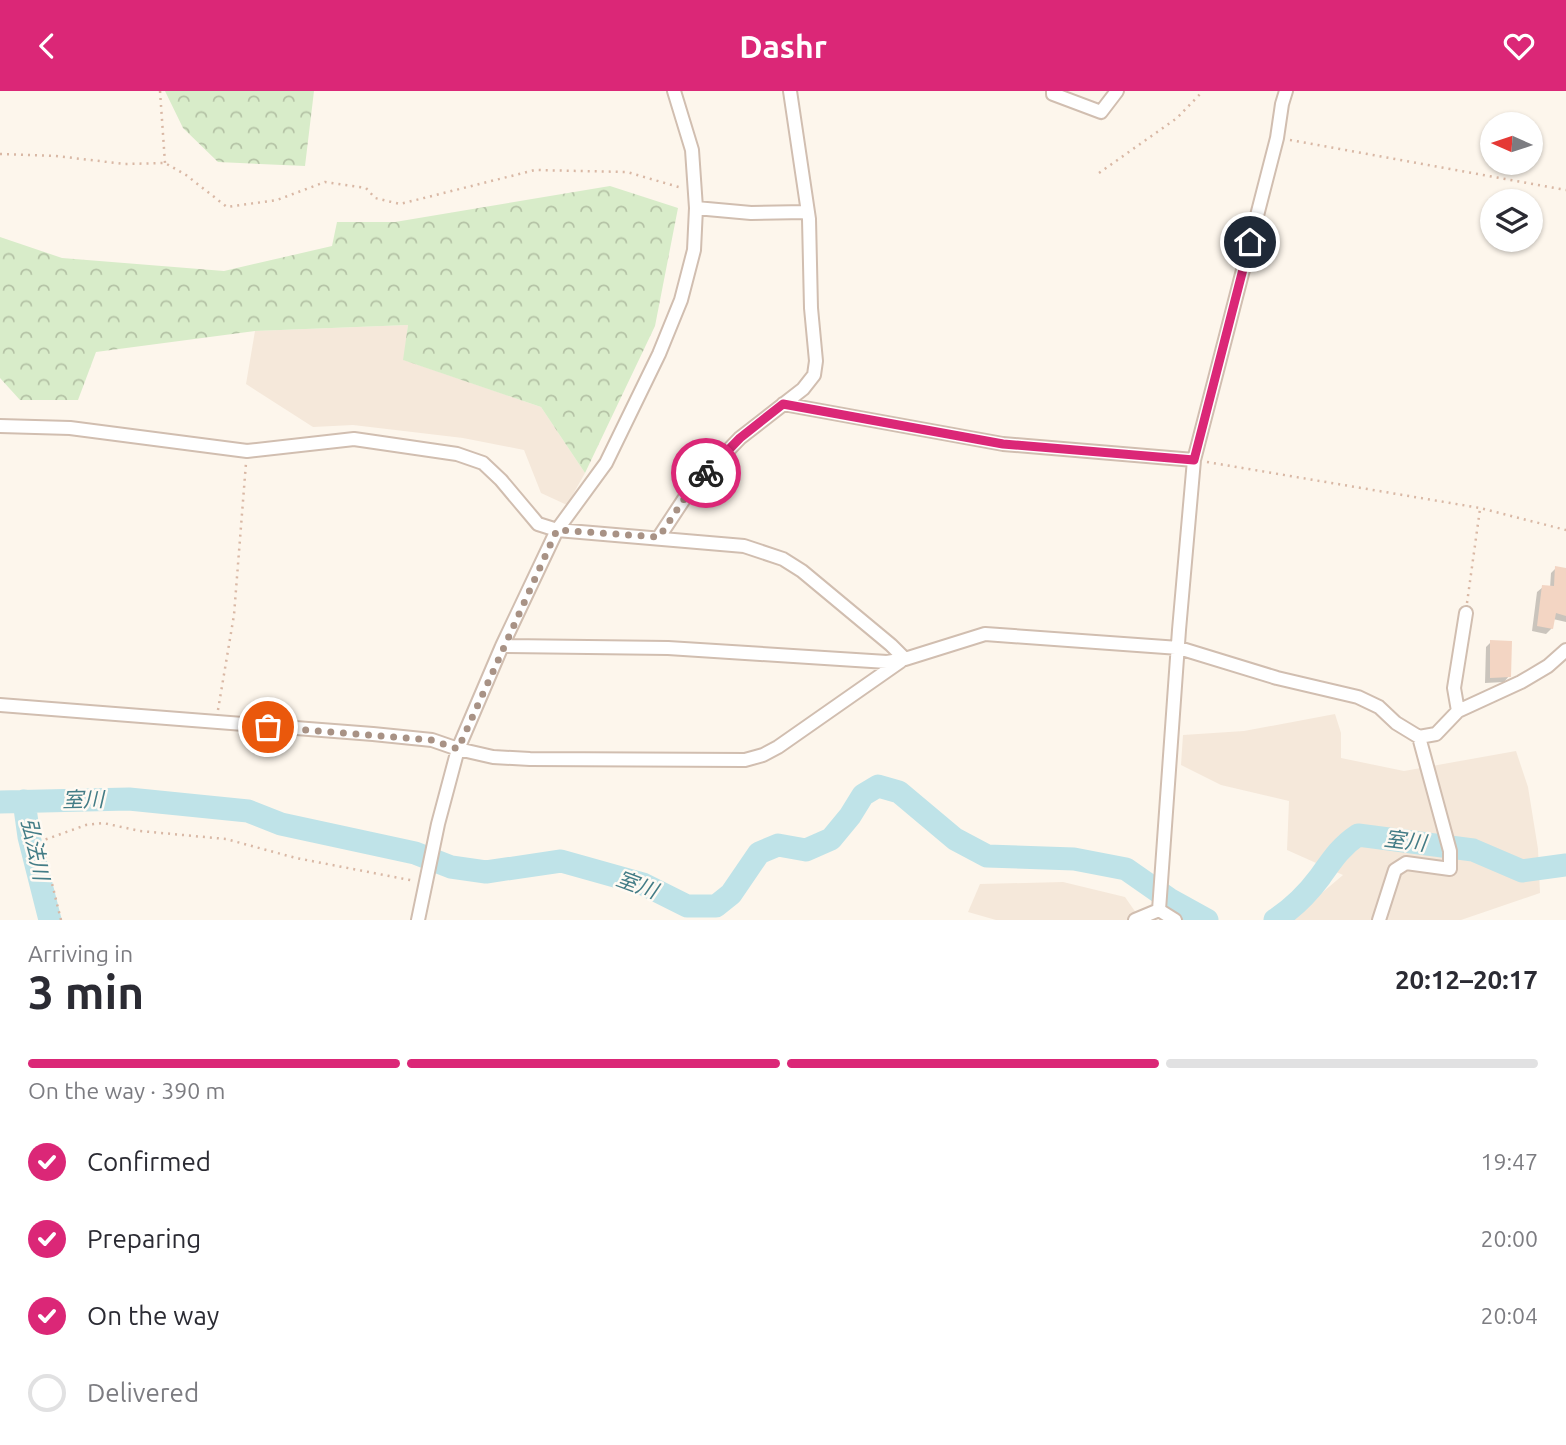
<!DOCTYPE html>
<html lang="en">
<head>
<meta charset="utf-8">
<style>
  body { margin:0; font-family:Ubuntu,"Noto Sans JP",sans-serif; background:#f7f7f7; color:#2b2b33; height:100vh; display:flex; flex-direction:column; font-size:26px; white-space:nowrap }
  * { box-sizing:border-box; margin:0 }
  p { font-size:23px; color:#7c7c81 }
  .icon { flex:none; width:38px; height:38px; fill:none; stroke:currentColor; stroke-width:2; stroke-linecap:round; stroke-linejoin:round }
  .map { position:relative; height:829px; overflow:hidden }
  .side { display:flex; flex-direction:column; background:#fff; flex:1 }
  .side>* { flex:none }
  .needle { width:46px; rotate:273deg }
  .controls { position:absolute; left:1480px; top:21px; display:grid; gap:14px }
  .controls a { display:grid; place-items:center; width:63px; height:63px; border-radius:50%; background:#fff; box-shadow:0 2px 5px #0004; font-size:35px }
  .pin { position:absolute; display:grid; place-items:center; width:60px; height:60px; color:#fff; margin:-30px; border:4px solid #fff; border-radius:50%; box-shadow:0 2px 7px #0007 }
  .courier { position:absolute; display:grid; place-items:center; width:70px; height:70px; margin:-35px; border:5px solid #db2777; border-radius:50%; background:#fff; color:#222; box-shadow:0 2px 9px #0007 }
  .head em { font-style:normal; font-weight:700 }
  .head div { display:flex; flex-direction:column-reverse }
  .head { display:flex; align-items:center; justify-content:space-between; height:119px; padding:0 28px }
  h1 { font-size:46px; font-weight:700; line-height:52px }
  .bar { display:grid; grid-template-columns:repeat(4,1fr); gap:10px 7px; align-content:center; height:84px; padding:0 28px }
  .bar i { height:9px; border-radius:5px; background:#e1e1e2 }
  .bar .current { background:#db2777 }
  .bar p { grid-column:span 4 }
  ol { padding:0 28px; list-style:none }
  li { display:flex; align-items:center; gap:21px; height:77px }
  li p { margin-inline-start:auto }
  li .icon { padding:7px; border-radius:50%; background:#db2777; color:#fff; stroke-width:4 }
  li:last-child { color:#7c7c81 }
  li i { width:38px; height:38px; border:4px solid #e1e1e2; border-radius:50% }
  header { display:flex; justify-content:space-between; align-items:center; height:91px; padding:0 28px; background:#db2777; color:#fff; font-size:32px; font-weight:700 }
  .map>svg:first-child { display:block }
</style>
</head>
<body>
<header><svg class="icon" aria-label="back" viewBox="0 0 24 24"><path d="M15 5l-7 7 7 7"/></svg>Dashr<svg class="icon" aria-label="heart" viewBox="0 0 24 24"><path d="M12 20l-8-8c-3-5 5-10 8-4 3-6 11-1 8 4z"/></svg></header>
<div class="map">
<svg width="1566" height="829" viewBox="0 0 1566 829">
  <defs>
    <pattern id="forest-crowns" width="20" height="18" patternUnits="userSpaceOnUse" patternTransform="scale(1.75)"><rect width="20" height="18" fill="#d8ecc9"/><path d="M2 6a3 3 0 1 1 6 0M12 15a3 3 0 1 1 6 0" fill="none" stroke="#b4c2a5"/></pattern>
  </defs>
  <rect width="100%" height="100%" fill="#fdf6ec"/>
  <path fill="#f5e8da" d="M408,234l-4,35 137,47 44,66 -18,32 -26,-12 -17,-43 -61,-12 -110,-13 -40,2 -67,-43 9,-53z
    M1335,623l6,19v25l63,13 112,-20 12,36 10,62 2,44 -79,27h-171l53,-45 -56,-25 2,-49 -68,-16 -40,-20 2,-30 61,-4z
    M1063,791l62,15 16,23h-145l-28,-8 12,-28z"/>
  <path fill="url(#forest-crowns)" d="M165,0h149l-9,75 -87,-4 -35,-34z
    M610,95l68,22 -23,118 -70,147 -44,-66 -138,-47 5,-35 -153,6 -159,21 -18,48h-58l-20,-22v-141l62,21 162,13 108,-25 5,-24h58z"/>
  <path fill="#0003" d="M1556,477l10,1v53l-13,-3 -1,9 -6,6 -14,-3 5,-39 6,-5 7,1 1,-15z
    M1491,551l18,34 -5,6 -19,1 1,-36z"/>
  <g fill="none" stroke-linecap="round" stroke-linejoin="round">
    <path stroke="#bfe3e8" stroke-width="23" d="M24,710l5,36 21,83
      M0,711l129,-3 119,12 33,13 134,29 36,14 35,5 75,-11 82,23 44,22h29l15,-12 28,-41 19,-8 28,5 25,-11 19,-23 13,-21 15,-9 21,6 56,47 32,17 87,3 52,10 43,30 38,21
      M1275,829c17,-11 33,-27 45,-43 12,-17 20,-30 38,-42l115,15 49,21 44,-6"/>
  </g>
  <path fill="#f3d5c3" d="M1555,475l11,2v48l-10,-3 -3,16 -16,-3 5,-41 12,1z
    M1490,549l22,1 -1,36 -21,1z"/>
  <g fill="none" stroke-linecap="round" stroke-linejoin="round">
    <defs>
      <path id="minor" d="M1053,0v3l48,18 16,-21
        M696,117l55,5 55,-1
        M783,313l220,40 191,16
        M0,335l70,2 177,23 107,-12 103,15 26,9 18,17 37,44 19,6 187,16 39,13 19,12 89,74 14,14
        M659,446l31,-47 50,-52 63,-49 11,-14 2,-14 -5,-53 -2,-89 -19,-128
        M502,555l166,2 219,14 18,-3 80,-25 194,14 98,30 81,19 21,10 17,16 23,14 17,-3 22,-23 63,-29 27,-16 18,-16
        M0,614l373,29 59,6 26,9 44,-103 55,-116 49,-67 53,-109 22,-54 13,-50 2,-42 -4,-58 -18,-59
        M1458,620l-4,-23 12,-75
        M1159,819l20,-280 15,-170 83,-322 5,-34 4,-13
        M1159,819l16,10
        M418,829l20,-96 20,-75 35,8 37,2 215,1 18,-5 15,-8 123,-86
        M1135,829l24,-10
        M1379,829l16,-50 11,-7 44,6v-18l-31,-114"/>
    </defs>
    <use href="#minor" stroke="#d1beb0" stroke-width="16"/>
    <path stroke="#d9b8a5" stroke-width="2.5" stroke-dasharray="2 5" stroke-linecap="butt" d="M160,0l5,72
      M1290,49l276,50
      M0,63l56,2 69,8 40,-1 21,12 41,32 50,-7 48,-18 41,6 9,10 25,6 135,-34 92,2 55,16
      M1099,82l78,-55 26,-27
      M1207,371l273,46 86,22
      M1467,512l13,-94
      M218,619l16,-95 12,-152
      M61,829l-18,-73 1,-7 42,-15 17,-2 37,8 86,8 70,19 119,23"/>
    <use href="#minor" stroke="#fff" stroke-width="12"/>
  </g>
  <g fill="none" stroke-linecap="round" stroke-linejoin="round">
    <path stroke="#a89285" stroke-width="7" stroke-dasharray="0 12.6" d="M268,636l164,13 26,9 99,-219 102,7 31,-47 16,-17"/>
    <path stroke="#db2777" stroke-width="9" d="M706,382l34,-35 43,-34 220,40 191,16 56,-218"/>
  </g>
  <g text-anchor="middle" stroke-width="5" stroke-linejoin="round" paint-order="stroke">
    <g font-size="21" font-style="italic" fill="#437c86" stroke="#fffaf3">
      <text transform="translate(83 709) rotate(-1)" y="7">室川</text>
      <text transform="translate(1405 750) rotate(7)" y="7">室川</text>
      <text transform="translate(35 758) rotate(78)" y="7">弘法川</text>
      <text transform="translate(637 794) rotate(20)" y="7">室川</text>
    </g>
  </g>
</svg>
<div class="controls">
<a><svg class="needle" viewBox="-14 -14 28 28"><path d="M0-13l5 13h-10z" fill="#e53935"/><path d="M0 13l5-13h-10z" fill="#7c7c81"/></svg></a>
<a><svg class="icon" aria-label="layers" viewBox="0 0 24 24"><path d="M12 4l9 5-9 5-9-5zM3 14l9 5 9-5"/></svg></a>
</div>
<div class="pin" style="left:268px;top:636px;background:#ea580c"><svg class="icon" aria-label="bag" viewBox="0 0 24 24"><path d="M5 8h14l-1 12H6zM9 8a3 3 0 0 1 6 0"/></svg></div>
<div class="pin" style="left:1250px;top:151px;background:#1f2937"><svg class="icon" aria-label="home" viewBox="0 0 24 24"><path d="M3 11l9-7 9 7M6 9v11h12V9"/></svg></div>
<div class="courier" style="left:706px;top:382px"><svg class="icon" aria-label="bike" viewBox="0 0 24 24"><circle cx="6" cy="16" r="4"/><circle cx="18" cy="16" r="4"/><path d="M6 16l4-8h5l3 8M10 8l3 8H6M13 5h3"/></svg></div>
</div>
<section class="side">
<div class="head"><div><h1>3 min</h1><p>Arriving in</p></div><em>20:12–20:17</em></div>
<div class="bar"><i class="current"></i><i class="current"></i><i class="current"></i><i></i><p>On the way · 390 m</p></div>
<ol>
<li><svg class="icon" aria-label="check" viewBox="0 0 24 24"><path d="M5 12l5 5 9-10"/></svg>Confirmed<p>19:47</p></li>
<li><svg class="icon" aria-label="check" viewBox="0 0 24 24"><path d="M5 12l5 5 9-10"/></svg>Preparing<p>20:00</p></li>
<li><svg class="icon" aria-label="check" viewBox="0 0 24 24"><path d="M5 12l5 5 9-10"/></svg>On the way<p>20:04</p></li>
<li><i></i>Delivered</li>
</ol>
</section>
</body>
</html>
